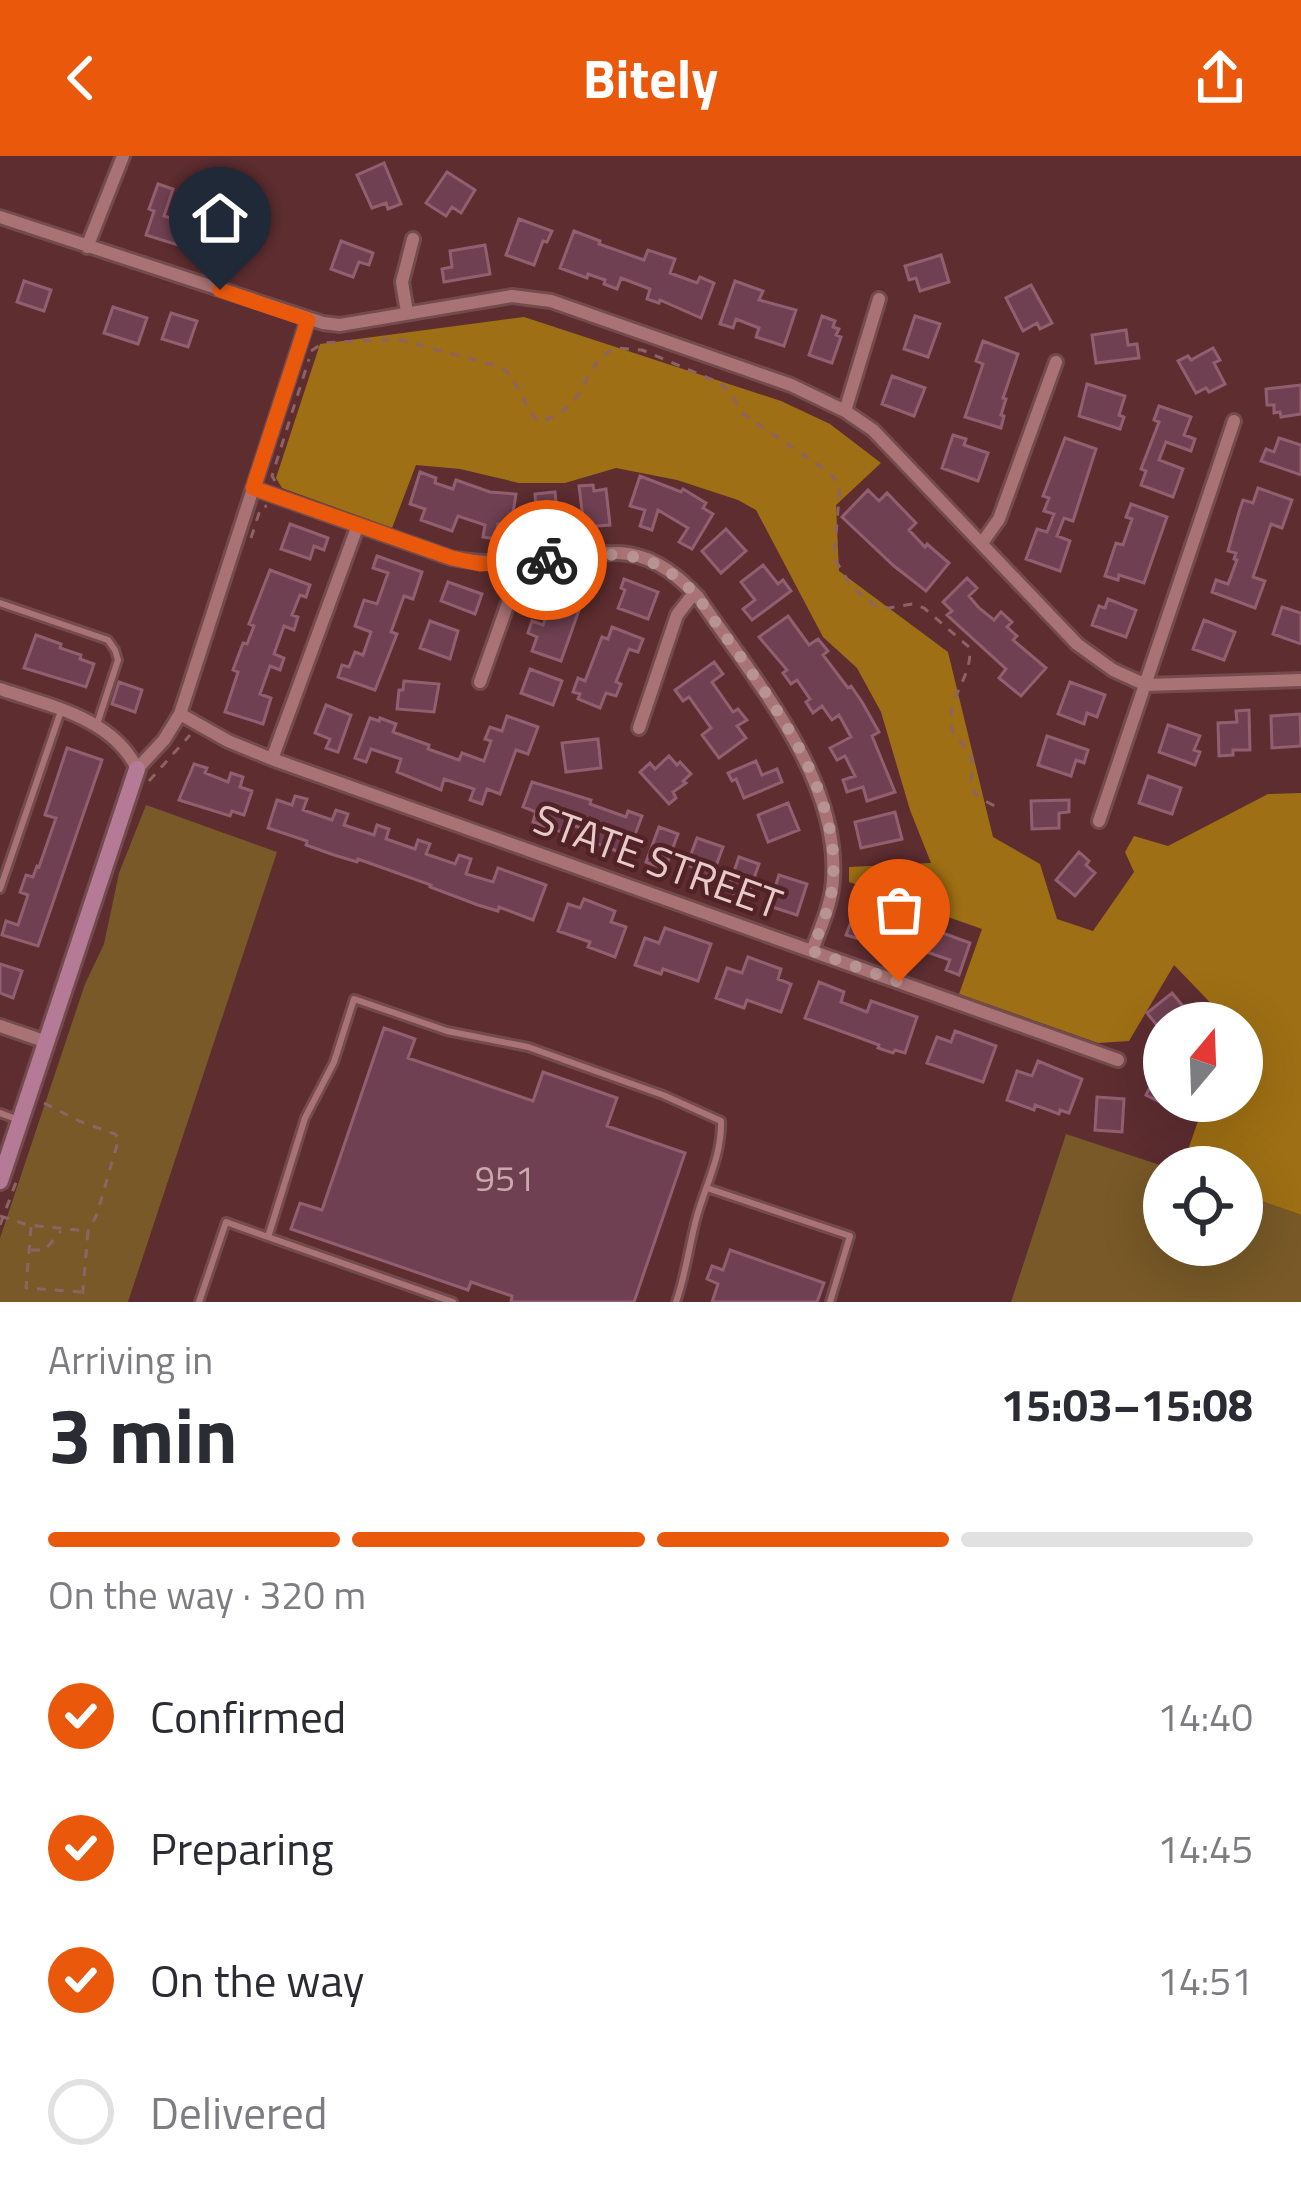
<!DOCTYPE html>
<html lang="en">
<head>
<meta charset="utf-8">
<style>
  body { margin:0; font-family:"Titillium Web",sans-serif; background:#f2f2f3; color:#2b2b33; height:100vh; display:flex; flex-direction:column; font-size:45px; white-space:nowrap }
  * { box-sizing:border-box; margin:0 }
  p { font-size:39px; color:#7c7c81 }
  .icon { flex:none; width:66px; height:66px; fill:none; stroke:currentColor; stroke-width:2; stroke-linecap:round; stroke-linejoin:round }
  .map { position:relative; height:1146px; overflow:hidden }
  .side { display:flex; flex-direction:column; background:#fff; flex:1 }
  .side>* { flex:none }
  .needle { width:78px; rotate:19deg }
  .buttons { position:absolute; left:1143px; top:846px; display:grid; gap:24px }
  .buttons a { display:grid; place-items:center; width:120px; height:120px; border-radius:50%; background:#fff; box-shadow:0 12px 48px #0002; font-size:60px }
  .pin { position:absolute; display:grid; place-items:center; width:102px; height:102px; color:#fff; margin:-123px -51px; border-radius:50% 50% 50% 0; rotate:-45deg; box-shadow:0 0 12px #0007 }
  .pin .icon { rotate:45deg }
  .courier { position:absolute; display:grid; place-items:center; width:120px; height:120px; margin:-60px; border:9px solid #ea580c; border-radius:50%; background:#fff; color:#222; box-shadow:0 3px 15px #0007 }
  .summary em { font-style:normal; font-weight:700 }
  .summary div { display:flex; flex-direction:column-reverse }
  .summary { display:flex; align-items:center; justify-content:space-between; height:204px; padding:0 48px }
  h1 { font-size:78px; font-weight:700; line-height:90px }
  .bar { display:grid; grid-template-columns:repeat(4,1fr); gap:18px 12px; align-content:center; height:144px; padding:0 48px }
  .bar i { height:15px; border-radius:9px; background:#e1e1e2 }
  .bar .current { background:#ea580c }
  .bar p { grid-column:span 4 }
  ol { padding:0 48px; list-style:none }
  li { display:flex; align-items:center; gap:36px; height:132px }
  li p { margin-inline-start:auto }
  li .icon { padding:12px; border-radius:50%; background:#ea580c; color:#fff; stroke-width:4 }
  li:last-child { color:#7c7c81 }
  li i { width:66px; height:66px; border:6px solid #e1e1e2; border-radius:50% }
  header { display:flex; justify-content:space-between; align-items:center; height:156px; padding:0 48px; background:#ea580c; color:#fff; font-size:54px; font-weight:700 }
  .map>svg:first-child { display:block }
</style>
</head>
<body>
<header><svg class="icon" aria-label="back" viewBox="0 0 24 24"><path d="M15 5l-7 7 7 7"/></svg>Bitely<svg class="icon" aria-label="share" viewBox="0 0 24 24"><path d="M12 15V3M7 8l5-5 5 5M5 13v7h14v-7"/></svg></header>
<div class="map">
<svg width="1301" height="1146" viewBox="0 0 1301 1146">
  <rect width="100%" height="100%" fill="#5d2d30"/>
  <path fill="#785927" d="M146,649l131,47 -149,450h-128v-64l85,-254 19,-40 15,-71z
    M1066,978l100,33 -2,78h78v-51l59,21v87h-290z"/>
  <path fill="#9e6f14" d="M524,161l257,84 49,23 51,39 -45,42 3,66 109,81 45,185 47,27 17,55 36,12 41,-59 -9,-20 9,-16 34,10 100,-52 33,-1v422l-59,-21v-27h-60l23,-66h37v-78h-12l-56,-58 -45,76 -31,2 -139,-49 23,-65 -133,-47v-15l82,-4 -21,-53 -29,-98 -24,-44 -34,-31 -67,-127 -18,-10 -61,-20 -61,-12 -51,15h-46l-59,-14 -44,-4 -24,63 -110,-40 -6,-10 44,-134z"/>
  <path fill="#6f4051" stroke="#915f70" stroke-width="3" d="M384,7l17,41 -13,5 -2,-6 -14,5 -15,-33z
    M447,16l28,18 -14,23 -9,-6 -6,9 -20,-13z
    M158,28l15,5 -9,27 28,9 -8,22 -38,-12 8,-24 -5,-2z
    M519,63l33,12 -5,11 -4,-1 -9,24 -28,-10z
    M574,75l26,10 -1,3 45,16 4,-10 27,9 -5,14 27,10 3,-6 14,6 -13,35 -41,-18 -1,3 -12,-4 3,-10 -29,-11 -4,11 -13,-5 1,-4 -17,-6 -1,4 -27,-10z
    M341,85l32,12 -4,12 -10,-3 -6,15 -22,-8z
    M485,89l5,29 -46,8 -2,-13 10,-2 -2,-16z
    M941,99l8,27 -29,9 -4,-13 -7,2 -4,-14z
    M24,125l27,9 -7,21 -27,-9z
    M735,125l28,10 -4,9 37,10 -12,36 -28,-9 3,-9 -23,-9 -3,9 -13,-4z
    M1031,129l21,38 -12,6 -3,-6 -14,8 -17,-33z
    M113,151l34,11 -9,26 -34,-11z
    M171,157l26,8 -9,26 -26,-8z
    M822,160l13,5 -2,6 6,2 -3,6 5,2 -9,26 -23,-8z
    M915,160l25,8 -12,33 -24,-8z
    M1126,174l2,15 9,-1 2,14 -43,5 -4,-28z
    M983,185l35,13 -15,44 3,1 -5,16 3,1 -3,12 -36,-11 18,-53 -7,-3z
    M1213,192l7,12 -6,3 11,21 -16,8 -3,-4 -10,5 -18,-32 10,-5 3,4z
    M892,220l33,12 -11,28 -32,-12z
    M1087,228l38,12 -6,19 5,2 -4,12 -41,-13z
    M1301,229v29l-20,3 -1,-5 -6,1v-8h-7l-1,-16z
    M1159,250l32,11 -7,18 11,4 -4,12 -25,-9 -7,18 24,9 -10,28 -32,-12 5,-14 -5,-2 18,-47 -5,-2z
    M953,279l13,4 -2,6 24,8 -10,28 -36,-13z
    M1065,282l31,11 -23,72 -9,-3 -7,18 13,5 -10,30 -34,-12 11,-30 10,3 7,-18 -10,-3 5,-13 -6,-2z
    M1279,282l22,7v30l-40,-14 5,-12 8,3z
    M420,316l16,6 -1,5 18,6 3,-9 34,12 26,2 -5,32 -13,-2 -2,15 -13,-2 2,-12 -27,-9 -6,15 -31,-11 4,-11 -15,-5z
    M640,320l41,16 2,-3 23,14 -3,5 10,6 -21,35 -13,-7 9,-14 -30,-18 -6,20 -12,-4 5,-16 -15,-4z
    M593,329l1,6 12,-2 4,36 -26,2 -5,-41z
    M1258,332l34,12 -10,28 -11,-4 -18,53 12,4 -10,27 -43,-16 4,-12 12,4 9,-24 -3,-1 2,-6 -8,-2 11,-39 4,-12 10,3z
    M868,334l11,11 8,-8 29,30 -7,7 16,17 2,-3 22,19 -23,28 -32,-25 -52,-49z
    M555,336l4,39 -21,1 -3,-38z
    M1131,348l36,13 -23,66 -25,-8 -1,5 -13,-4 11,-33 7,2 9,-26 -6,-2z
    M290,368l38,14 -4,12 -10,-4 -4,13 -29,-10z
    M726,373l20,22 -25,22 -19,-22z
    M377,400l45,16 -9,27 -9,-3 -13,36 6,2 -22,56 -37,-13 4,-12 7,2 6,-15 8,3 8,-23 -16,-6 9,-26 13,4 11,-31 -15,-5z
    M763,409l15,19 5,-4 8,11 -39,29 -9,-11 12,-9 -14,-18z
    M270,414l40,15 -4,12 -6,-2 -8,20 6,2 -4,13 -10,-4 -10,28 10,4 -4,12 -10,-4 -10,28 11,4 -8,26 -38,-12 13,-40 -5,-2 10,-27 4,1 7,-18 -5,-2z
    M967,422l10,10 -8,8 10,12 15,12 7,-8 11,10 -5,5 10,9 -4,4 33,28 -25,28 -22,-18 7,-9 -59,-54 5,-4 -9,-9z
    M624,423l34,13 -10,27 -30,-11 7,-18 -4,-2z
    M448,426l34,12 -7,20 -34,-13z
    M547,427l37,13 -23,65 -29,-10 5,-14 -9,-4 4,-12 11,4 10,-27 -10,-4z
    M1108,443l28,11 -10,27 -34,-12 7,-19 6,2z
    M1282,451l19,6v31l-28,-10z
    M788,460l21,29 9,-6 10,12 -5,4 25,33 3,-2 11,16 17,30 -7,4 23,56 -28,9 -4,-14 -16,5 -4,-12 12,-4 -10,-20 -8,4 -7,-12 21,-11 -12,-22 -7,5 -10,-14 -9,7 -7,-11 4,-3 -13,-19 -6,4 -8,-11 4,-3 -28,-33z
    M1204,464l31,12 -11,28 -31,-11z
    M430,465l28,10 -8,28 -30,-11z
    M612,471l31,12 -5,13 -9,-3 -13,33 5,2 -5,12 -10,-3 -6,15 -22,-9 2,-5 -7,-2 5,-14 7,3 17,-44 6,2z
    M36,479l25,9 -1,4 21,7 -1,4 14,5 -8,23 -62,-19z
    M714,506l9,12 -11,8 21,30 5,-3 9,11 -10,6 9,12 -27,20 -17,-23 9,-7 -22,-31 -6,4 -8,-11z
    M530,513l32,12 -9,24 -32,-12z
    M404,525l35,3 -5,28 -37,-3 2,-19h4z
    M119,526l23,8 -7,22 -23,-8z
    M1070,526l35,13 -8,22 -10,-4 -3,11 -26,-10z
    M326,549l25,10 -13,37 -12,-4 4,-9 -15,-6z
    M1249,554l1,40h-17v5l-14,1 -1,-33 19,-1 -1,-11z
    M1300,558l1,32 -29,2 -1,-32z
    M507,560l31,11 -10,27 -12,-4 -16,44 -13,-5 -5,15 -12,-4 4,-11 -30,-10 -3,11 -44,-18 4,-13 -30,-10 -5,13 -11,-4 15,-40 9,3 1,-3 16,6 -3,8 36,13 -1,4 31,11 3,-7 22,8 7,-20 -6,-2 5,-12 12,4z
    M1168,569l32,11 -6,14 6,2 -5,13 -36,-13z
    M1047,580l41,14 -4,13 -8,-3 -5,16 -33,-11z
    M598,583l3,29 -35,4 -4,-29z
    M67,592l35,12 -64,186 -36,-11 4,-14 12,4 10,-30 -8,-3 6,-17 7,2 4,-11 2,1 17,-49 -11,-3z
    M669,600l8,9 3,-3 11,12 -8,7 3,2 -13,9 3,6 -7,6 -29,-32 10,-9 5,6z
    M756,605l6,14 15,-6 5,13 -38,16 -8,-19 -4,2 -4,-8z
    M194,608l13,4 -2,5 23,9 3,-9 12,4 -3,10 12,4 -8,24 -12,-4 -2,5 -51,-16z
    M1148,620l33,12 -9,26 -33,-11z
    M532,626l59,18 -1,4 36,13 2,-6 14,5 -9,24 -8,-3 -6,15 -26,-10 4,-9 -29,-9 -3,9 -32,-11 3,-10 -13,-5z
    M295,640l12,3 -4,11 29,10 4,-10 12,4 -4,11 30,10 3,-10 12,4 -3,10 29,10 3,-9 12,4 -4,10 29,10 4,-9 12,4 -5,15 27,8 5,-14 48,17 -13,35 -34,-13 -1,4 -20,-6 -48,-18 1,-2 -73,-26 -1,3 -23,-7 -28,-10 1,-4 -39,-13 9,-28 15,5z
    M1069,644v12l-10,1v15l-27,1 -1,-28z
    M788,647l11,27 -31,12 -10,-27z
    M895,656l7,27 -41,9 -6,-26z
    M659,671l19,7 -13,35 -19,-7z
    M697,682l26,9 -14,38 -12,-4 4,-11 -14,-5z
    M1079,696l10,9 -3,4 9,8 -20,23 -19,-16z
    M739,701l20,7 -12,34 -20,-7z
    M779,719l28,9 -10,31 -28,-9z
    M584,743l31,12 -4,11 15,5 -11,30 -27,-10 2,-5 -32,-11 10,-27 12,4z
    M860,743l17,6 2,-5 8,3 -11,31 -13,-5 -4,10 -13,-4z
    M906,757l26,10 -3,5 41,15 -11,32 -13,-5 4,-10 -29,-10 -3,10 -26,-10z
    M665,772l46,16 -13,37 -35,-12 -2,5 -26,-9 10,-27 14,5z
    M748,801l33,12 -3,10 13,5 -10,28 -34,-12 -3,8 -28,-10 11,-30 15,5z
    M0,808l22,7 -9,27 -13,-5z
    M819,826l25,10 -3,10 26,10 4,-11 46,16 -12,36 -10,-3 -2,3 -15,-5 1,-3 -74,-27z
    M1172,837l25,30h-33v11l-17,-21z
    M384,872l31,11 -7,19 125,43 10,-29 74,26 -10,28 78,27 -51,149h-123l1,-6 -41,-14 -3,8 -177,-61 9,-26 22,7z
    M955,875l41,15 -13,36 -56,-19 10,-26 14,5z
    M1164,903v42h22l-6,11 -34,-17z
    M1038,905l44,18 -13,34 -9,-3 -1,4 -24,-9 -1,5 -27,-10 10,-29 15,5z
    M1097,941l27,2 -2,33 -27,-2z
    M730,1094l94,33 -7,19h-105l6,-18 -11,-5 5,-13 11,4z"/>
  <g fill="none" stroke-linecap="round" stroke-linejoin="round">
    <defs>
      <path id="lane" d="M0,447l108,37 7,10 3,10 -21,64
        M0,733l61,-178
        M0,957l19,7
        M707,1032l143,48 -20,66
        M268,1081l185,65
        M199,1146l27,-80 42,15 37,-119 29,-56 20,-63 93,32 81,16 135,48 58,26c1,34 -15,63 -24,95 -8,29 -11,58 -21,86"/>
      <path id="street" d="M0,61l323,106 17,2 172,-29 39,5 240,84 54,26 28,19 204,214 36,26 33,15 155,-5
        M87,91l36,-91
        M407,156l-5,-30 11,-43
        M845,255l34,-112
        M253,332l198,70c42,8 79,4 121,-1 18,-2 38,-6 56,-3 29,4 51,23 70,43 54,80 142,180 135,282 -1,25 -13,49 -21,72
        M982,387l17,-24 57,-157
        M480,526l33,-93 1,-13 -7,-12
        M0,533c50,17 113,29 137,80l27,-29 16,-26 128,-395
        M180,558l48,27 44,18 846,301
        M639,572l38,-113 17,-22
        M272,603l86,-234
        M1099,665l135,-400
        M0,870l47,16"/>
      <path id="secondary" d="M0,1025l137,-412"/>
    </defs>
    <use href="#lane" stroke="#734b4d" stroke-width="12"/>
    <use href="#street" stroke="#734b4d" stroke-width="18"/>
    <use href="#secondary" stroke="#734b4d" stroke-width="22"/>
    <path stroke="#8e6365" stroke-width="3" stroke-dasharray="9 9" stroke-linecap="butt" d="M311,195l12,-8 74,-4 104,28c18,13 21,39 38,55 55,-17 37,-54 76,-74l27,2 78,33 11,10 11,20 88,60 10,13 -6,72 18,29 24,19 13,2 23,-4 12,4 45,39c6,28 -25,53 -17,82 3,10 13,15 17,24 12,28 -16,33 26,53
      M275,325l-3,-5 37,-117
      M251,382l10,-31 6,-1
      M149,625l41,-46
      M44,947l35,18 36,13 4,4 -22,76 -9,17
      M0,1060l28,9 60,6 -6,71
      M0,1069l18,-48
      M31,1071l-5,61 55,4
      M31,1094h14l16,-19"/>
    <use href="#lane" stroke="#a97274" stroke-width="6"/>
    <use href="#street" stroke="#a97274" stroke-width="12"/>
    <use href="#secondary" stroke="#b47a96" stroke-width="16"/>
  </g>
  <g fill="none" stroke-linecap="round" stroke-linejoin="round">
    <path stroke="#b89394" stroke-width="12" stroke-dasharray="0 21.6" d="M547,404c67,-7 101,-16 151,37 54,80 143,180 135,282 -1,25 -13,49 -21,72l87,31"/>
    <path stroke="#ea580c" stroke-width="15" d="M220,134l88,30 -55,168 199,70 28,6 67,-4"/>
  </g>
  <g text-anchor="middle" stroke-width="9" stroke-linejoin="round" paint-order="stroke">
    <g font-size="36" fill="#caa8ac">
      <text x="505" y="1035">951</text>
    </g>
    <g font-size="42" fill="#e9caca" stroke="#512326">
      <text transform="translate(658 705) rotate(20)" y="15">STATE STREET</text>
    </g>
  </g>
</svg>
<div class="buttons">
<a><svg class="needle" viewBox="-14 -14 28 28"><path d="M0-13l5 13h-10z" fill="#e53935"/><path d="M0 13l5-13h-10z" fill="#7c7c81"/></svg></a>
<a><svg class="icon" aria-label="locate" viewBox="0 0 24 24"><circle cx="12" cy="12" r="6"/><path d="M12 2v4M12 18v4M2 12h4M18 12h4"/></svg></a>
</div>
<div class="pin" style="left:899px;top:826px;background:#ea580c"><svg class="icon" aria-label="bag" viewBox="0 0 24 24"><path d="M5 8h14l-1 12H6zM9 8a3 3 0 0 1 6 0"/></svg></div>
<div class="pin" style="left:220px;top:134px;background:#1f2937"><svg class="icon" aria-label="home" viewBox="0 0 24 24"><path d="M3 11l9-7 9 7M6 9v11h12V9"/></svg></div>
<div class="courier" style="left:547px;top:404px"><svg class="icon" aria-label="bike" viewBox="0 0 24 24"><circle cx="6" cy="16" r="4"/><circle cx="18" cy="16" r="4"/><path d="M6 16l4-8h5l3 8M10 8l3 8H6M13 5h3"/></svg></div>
</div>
<section class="side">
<div class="summary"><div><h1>3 min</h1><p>Arriving in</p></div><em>15:03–15:08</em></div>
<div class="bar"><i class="current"></i><i class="current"></i><i class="current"></i><i></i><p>On the way · 320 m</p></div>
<ol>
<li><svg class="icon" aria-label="check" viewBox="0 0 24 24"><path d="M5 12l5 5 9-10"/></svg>Confirmed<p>14:40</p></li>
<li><svg class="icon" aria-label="check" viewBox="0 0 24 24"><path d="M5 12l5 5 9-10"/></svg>Preparing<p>14:45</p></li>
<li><svg class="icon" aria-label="check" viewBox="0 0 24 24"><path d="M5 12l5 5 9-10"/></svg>On the way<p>14:51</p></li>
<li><i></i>Delivered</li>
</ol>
</section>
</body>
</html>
